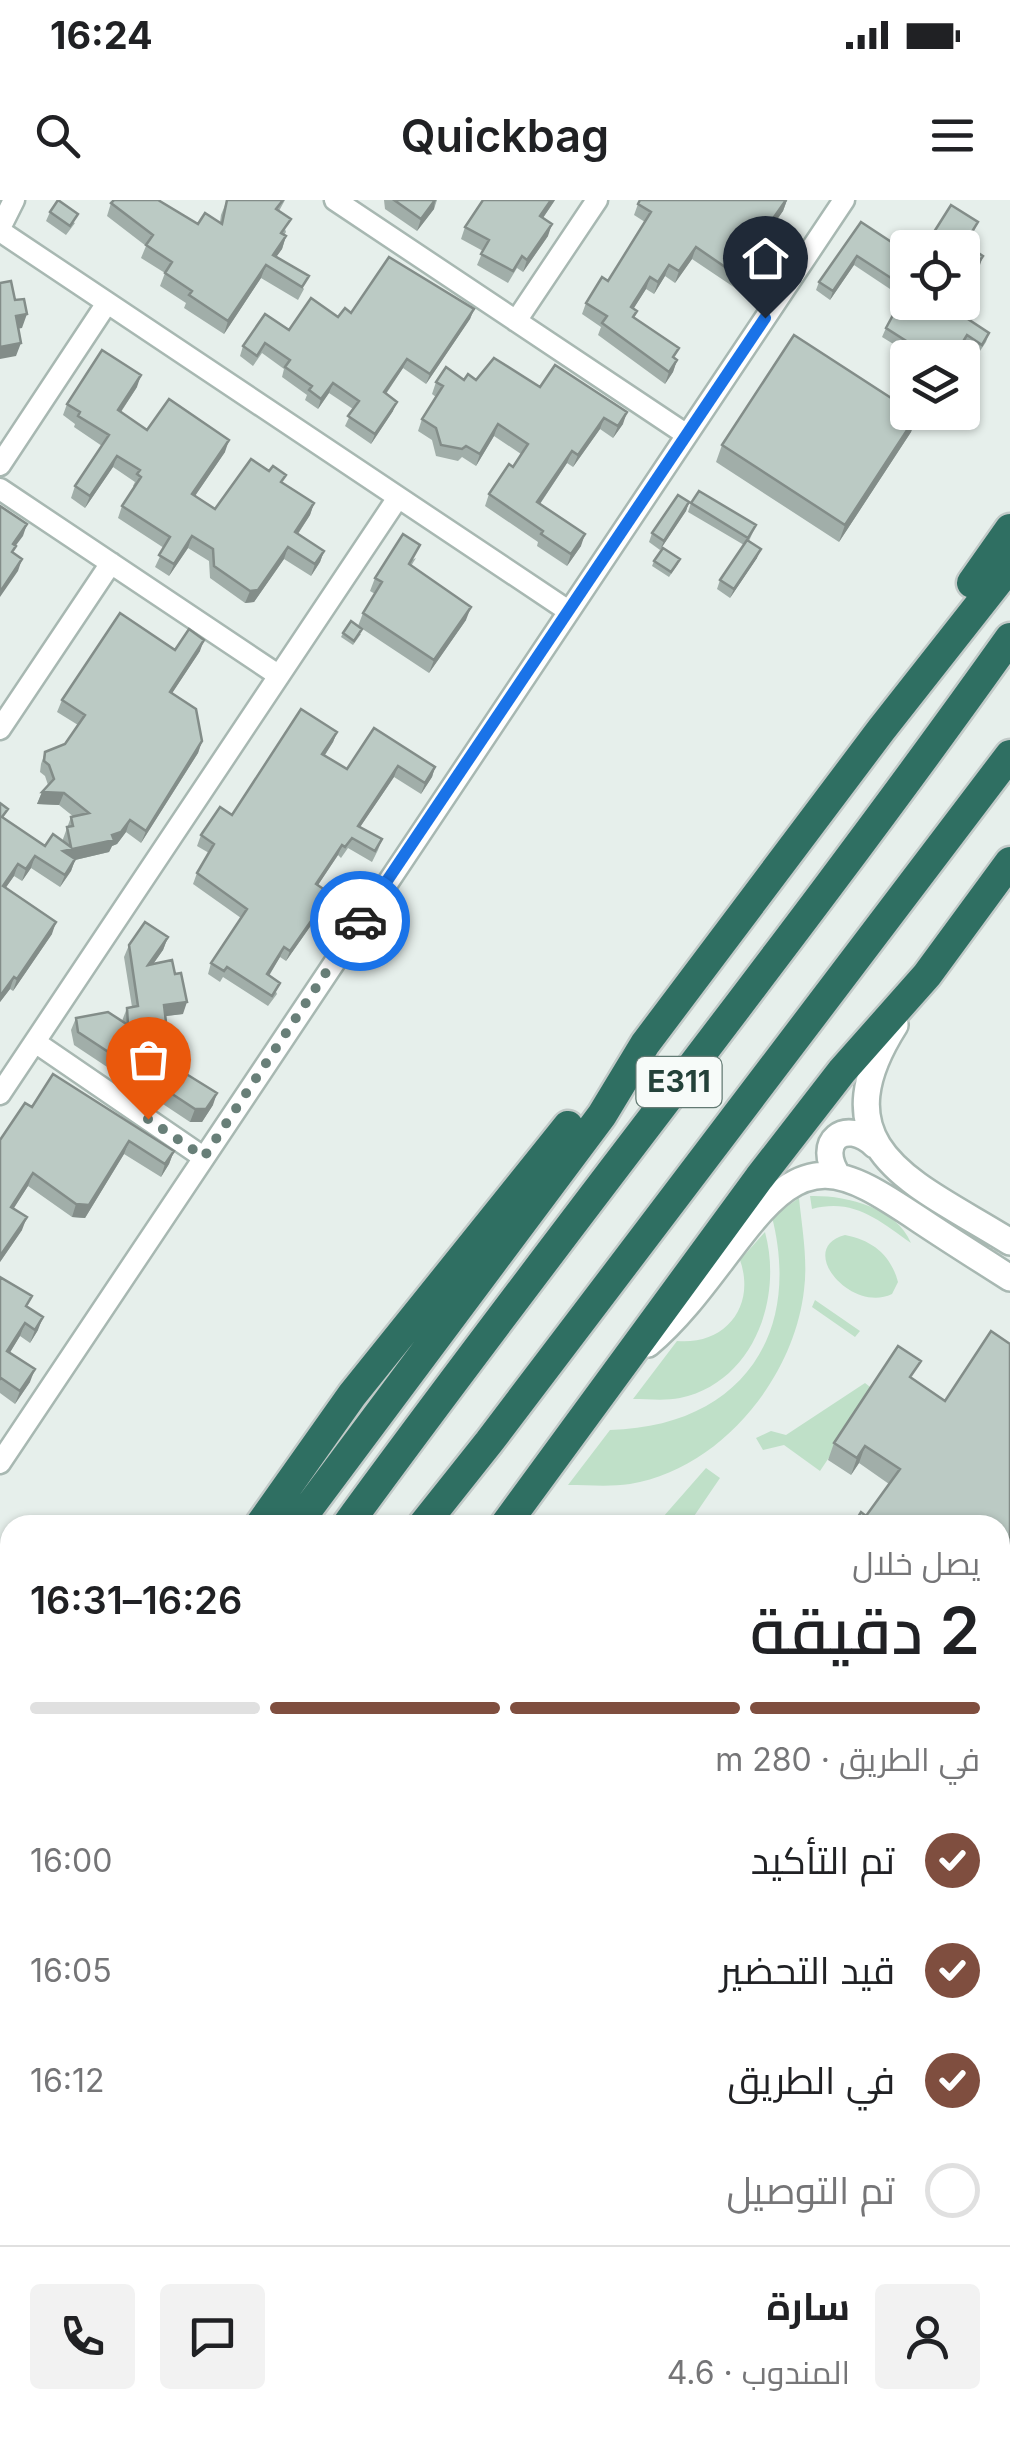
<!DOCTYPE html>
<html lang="ar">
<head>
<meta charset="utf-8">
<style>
  body { margin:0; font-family:Inter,Cairo,sans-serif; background:#f2f2f2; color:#202124; direction:rtl; height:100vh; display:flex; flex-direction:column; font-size:38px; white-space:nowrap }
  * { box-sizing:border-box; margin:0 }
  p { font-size:32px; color:#757577 }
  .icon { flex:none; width:55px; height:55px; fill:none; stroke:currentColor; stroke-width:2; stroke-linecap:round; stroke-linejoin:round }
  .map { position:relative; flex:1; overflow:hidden; direction:ltr }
  .side { position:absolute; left:0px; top:1315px; width:1010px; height:932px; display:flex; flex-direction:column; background:#fff; border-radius:30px 30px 0 0; box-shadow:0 2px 8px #0004; direction:rtl }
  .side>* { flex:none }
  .controls { position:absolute; left:890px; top:30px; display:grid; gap:20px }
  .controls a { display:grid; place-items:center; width:90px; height:90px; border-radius:10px; background:#fff; box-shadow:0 2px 8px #0004; font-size:50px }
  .pin { position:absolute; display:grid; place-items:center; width:85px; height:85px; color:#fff; margin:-102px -42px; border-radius:50% 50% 50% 0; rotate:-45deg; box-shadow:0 0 10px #0007 }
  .pin .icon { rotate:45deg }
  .courier { position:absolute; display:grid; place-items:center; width:100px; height:100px; margin:-50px; border:8px solid #1a73e8; border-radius:50%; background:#fff; color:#222; box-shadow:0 2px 12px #0007 }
  .summary em { font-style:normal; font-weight:600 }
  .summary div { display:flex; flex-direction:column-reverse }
  .summary { display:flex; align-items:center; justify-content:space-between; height:170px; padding:0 30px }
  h1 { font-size:65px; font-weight:600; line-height:75px }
  .bar { display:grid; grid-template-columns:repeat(4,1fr); gap:15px 10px; align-content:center; height:120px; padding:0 30px }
  .bar i { height:12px; border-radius:8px; background:#e0e0e0 }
  .bar .current { background:#7f4e3f }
  .bar p { grid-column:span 4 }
  .line { display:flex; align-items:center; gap:25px; padding:0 30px; border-top:2px solid #e0e0e0 }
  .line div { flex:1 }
  .round { display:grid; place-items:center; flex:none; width:105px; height:105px; border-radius:10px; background:#f2f2f2 }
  ol { padding:0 30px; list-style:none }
  li { display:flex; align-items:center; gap:30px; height:110px }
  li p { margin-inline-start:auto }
  li .icon { padding:10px; border-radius:50%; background:#7f4e3f; color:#fff; stroke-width:4 }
  li:last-child { color:#757577 }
  li i { width:55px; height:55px; border:5px solid #e0e0e0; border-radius:50% }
  .status { display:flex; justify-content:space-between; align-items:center; height:70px; padding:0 50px; background:#fff; direction:ltr }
  .status svg { height:28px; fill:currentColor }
  header { display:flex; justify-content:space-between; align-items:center; height:130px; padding:0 30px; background:#fff; font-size:45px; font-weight:600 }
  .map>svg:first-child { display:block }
</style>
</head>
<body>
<div class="status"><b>16:24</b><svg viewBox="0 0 49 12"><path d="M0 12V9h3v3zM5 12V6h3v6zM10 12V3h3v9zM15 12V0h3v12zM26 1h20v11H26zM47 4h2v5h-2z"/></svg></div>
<header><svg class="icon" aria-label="menu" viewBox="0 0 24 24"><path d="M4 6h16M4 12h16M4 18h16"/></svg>Quickbag<svg class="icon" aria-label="search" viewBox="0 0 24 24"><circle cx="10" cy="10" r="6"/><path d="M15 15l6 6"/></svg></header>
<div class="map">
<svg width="1010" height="2247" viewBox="0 0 1010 2247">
  <rect width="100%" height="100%" fill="#e6efeb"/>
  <path fill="#d4dfda" d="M10,2120v118h252l14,9h-276v-113z"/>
  <path fill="#bfe0c8" d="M810,996c35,-1 86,11 101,47 -33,-23 -57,-45 -99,-34z
    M799,998c3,30 9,62 5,92 -10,89 -84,179 -174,194 -20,3 -42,1 -62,1l42,-55c126,-3 193,-90 162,-213z
    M765,1032c18,66 -11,150 -85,166 -15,3 -32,1 -47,1l44,-58c49,4 79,-35 63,-81z
    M845,1035c27,5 46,20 53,47l-6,12c-41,20 -97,-46 -47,-59z
    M815,1100l45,31 -5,6 -43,-30z
    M865,1183l9,7 -54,81 -36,-26 -21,5 -7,-12 15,-7 15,4z
    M706,1268l14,10 -32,47h-32z
    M600,2238h50l12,9h-52z"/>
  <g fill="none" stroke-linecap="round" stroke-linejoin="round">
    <defs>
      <path id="minor" d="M335,0l352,235
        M0,28l14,-28
        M0,31l567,379
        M516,121l81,-121
        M0,265l107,-162
        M0,289l278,186
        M0,529l111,-166
        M35,842l168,115
        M0,894l397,-595
        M0,1263l844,-1263"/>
      <path id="tertiary" d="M895,825c-80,126 23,159 115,217
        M838,976c-23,-34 7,-59 37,-31
        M648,1144c37,-31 64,-72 94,-110 65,-85 99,-67 178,-14 30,20 60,39 90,58"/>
      <path id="primary" d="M0,1937l10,6
        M413,2238l12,9
        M462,2238l15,9
        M513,2238l16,9"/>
      <path id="motorway" d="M972,383l38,-54
        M260,1325l92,-130 216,-269
        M296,1325l306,-410 43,-71 236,-314 129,-164
        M347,1325c217,-298 449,-586 663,-887
        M423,1325l66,-83 521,-687
        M505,1325l254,-347 83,-107 85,-96 83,-113
        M0,1601l10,-9
        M0,1723l10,-14
        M0,1813l10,-14
        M0,2012l10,-15
        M0,2075l10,-3
        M372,2238l13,9
        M572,2238l10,9"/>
    </defs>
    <use href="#minor" stroke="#a8b8b2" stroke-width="25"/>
    <use href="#tertiary" stroke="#a8b8b2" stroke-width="30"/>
    <use href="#primary" stroke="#c2cac8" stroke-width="35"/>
    <use href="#motorway" stroke="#c2cac8" stroke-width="35"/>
    <use href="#minor" stroke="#fff" stroke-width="20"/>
    <use href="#tertiary" stroke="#fff" stroke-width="25"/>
    <use href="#primary" stroke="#6aa596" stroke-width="30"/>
    <use href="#motorway" stroke="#2f6f62" stroke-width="30"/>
    <defs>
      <path id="primary-bridge" d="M0,1906l10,6"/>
    </defs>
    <use href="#primary-bridge" stroke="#c2cac8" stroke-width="35" stroke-linecap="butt"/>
    <use href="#primary-bridge" stroke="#6aa596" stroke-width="30"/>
  </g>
  <path fill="#a1aea9" d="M227,0h58l-6,11 7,21 -2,3 2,1 -4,13 -6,8 28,32 -6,11 -37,-22 -37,56 -40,-26 2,-5 -26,-17 5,-13 -24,-15 5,-12 -39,-30 4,-13 87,21 22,-2 1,-7z
    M384,0h53l-3,9 -17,22 -32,-22z
    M555,0l-12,18 5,18 -25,36 -6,-4 -9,15 -31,-18 6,-14 -22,-12 4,-12z
    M787,0l-4,11 -36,51 19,13 -4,12 -9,13 -61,-41 -17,24 -10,-7 -11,18 -8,-5 -13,20 4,2 -3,7 43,42 -4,12 -8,12 -67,-49 3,-8 -19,-13 4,-11 22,-22 37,-59 -11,-7 4,-11z
    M50,12l25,11 -9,12 -20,-14z
    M861,22l47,31v42l-3,4 -51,-34 -24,35 -14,-10 3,-8z
    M978,22l-4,9 -12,17h-21l-10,-7 3,-9z
    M962,60l18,5 -16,22 -2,-1z
    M474,109l-4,10 -44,65 -23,-16 -17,26 7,17 -22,33 -26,-18 8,-17 -24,-16 -11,16 -13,-9 2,-5 -25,-18 2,-8 -22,-16 -9,13 -13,-10 3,-10 46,-16 62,-17z
    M897,118l92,15 -3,9 -8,12 -15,-10 -8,14h-39l-34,-21 4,-9z
    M476,180l64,7 83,37 -10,14 -13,-9 -27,38 -6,-4 -27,41 41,42 -14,20 -30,-20 1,-4 -53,-36 4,-12 24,-27 8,-13 -27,-18 -18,30 -14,-9 -4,4 -22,-5 -4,-16 -14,-9 4,-12 14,-22 -4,-3 4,-12z
    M137,187l-16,25 26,18 78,22 -30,44 20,13 68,-26 31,20 -4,12 -12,19 26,17 -4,11 -9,14 -27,-17 -30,43 -9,1 -35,-25 -1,-17 -21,-13 -19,28 -14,-9 9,-19 -46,-30 4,-12 12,-19 -1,-1 2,-4 -22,-15 -28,41 -14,-10 4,-12 27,-40 -28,-19 1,-3 -12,-9 4,-11z
    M917,215l-6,17 -72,110 -123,-80 6,-17z
    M689,302l-3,9 -26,39 -11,-8 3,-9z
    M691,303l65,22 -7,16 8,17 -27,40 -13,-9 3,-9 24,-35 -56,-33z
    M416,358l-5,8 55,54 -37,53 -71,-47 5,-13 12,-19 -5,-3 5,-13z
    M654,361l24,3 -9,13 -17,-11z
    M343,433l18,1 -8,11 -12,-8z
    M175,450l25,1 -28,42 30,48 -4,12 -57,90 -15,-11 -9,12 -5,2 -3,6 -34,8 -4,11 -11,16 -29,-19 -9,13 -8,-5 -8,11 46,47 -39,57 -3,-2 -10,13 4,-183 41,27 18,-5v-2l8,-22h3l-15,-12 -22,-1 5,-12 6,-7 -3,-9 -5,-4 1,-8 4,-12 20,-8 13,-19 -21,-13 5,-12z
    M374,528l61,39 -3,10 -11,17 -27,-17 -34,50 22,12 -4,11 -6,12 -24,-14 -7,10 -3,-3 -20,30 2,17 -1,12 -33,47 -6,-4 -11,19 8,18 -9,12 -45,-29 -3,5 -12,-8 3,-11 30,-45 -48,-34 4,-11 12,-20 -12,-7 4,-11 31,-20 105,-83 -4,10 -8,13 22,14z
    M168,737l-5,13 -10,14 30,50 -18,2 -3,28 -21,2 72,59 -11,17h-12l-116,-77 -3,-15 5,-12 46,3 5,-13 5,-1 -8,-50 5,-12z
    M32,907l142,44 -5,13 -8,13 -37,-23 -39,64 -13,-1 -44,-31 -14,22 8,22 -22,32z
    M0,1077l28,31 10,22 -8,13 -10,-7 -10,16 20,30 -15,22 -15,-11z
    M914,1180l96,1067h-194l-14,-9h198l-134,-922 23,-32 -30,-21 -8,12 -23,-15 6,-17z
    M0,2203l10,7v28h14l-6,9 -18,-12z"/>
  <path fill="#838d89" d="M435,0l-1,9 -17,22 4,-12z
    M551,0h4l-19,28 4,-12z
    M787,0l-4,11 -43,61 4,-12z
    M552,24l-4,12 -25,36 4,-12z
    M286,36l-4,13 -13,18 4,-12z
    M696,47l-4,12 -17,24 4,-12z
    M857,56l-3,9 -24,35 3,-9z
    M983,56l-3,9 -16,22 4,-9z
    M266,65l-5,13 -37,56 4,-13z
    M669,65l-4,11 -11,18 4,-12z
    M766,75l-4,12 -9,13 4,-11z
    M650,77l-4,12 -19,30 4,-12z
    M474,109l-4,10 -44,65 4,-10z
    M27,114l-5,14 -11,2 5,-14z
    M21,143l-5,13 -16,3v-12z
    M407,159l-4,9 -23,34 4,-10z
    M677,160l-4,12 -8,12 4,-12z
    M141,175l-4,12 -23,35 4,-12z
    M333,183l-4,10 -11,16 3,-10z
    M397,202l-4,9 -22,33 4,-10z
    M627,212l-4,12 -10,14 5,-12z
    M917,215l-6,17 -72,110 6,-17z
    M604,218l-4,11 -27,38 5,-12z
    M498,224l-4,12 -18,30 4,-12z
    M229,240l-4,12 -37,54 4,-12z
    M572,251l-5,12 -34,51 4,-12z
    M117,256l-4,11 -28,41 5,-12z
    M689,302l-3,9 -26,39 4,-9z
    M314,303l-4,12 -19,29 4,-12z
    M27,324l-4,12 -15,20 5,-12z
    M585,334l-4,12 -14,20 4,-12z
    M192,336l-4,12 -19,28 5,-12z
    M288,347l-4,12 -30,43 -9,1 5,-12z
    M761,349l-4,9 -27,40 4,-9z
    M324,351l-4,11 -9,14 4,-12z
    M22,359l-4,12 -18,26v-5z
    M471,407l-5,13 -37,53 5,-13z
    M204,440l-4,11 -35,53 5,-12z
    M337,532l-4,10 -14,22 3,-10z
    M202,541l-4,12 -57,90 5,-12z
    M398,566l-4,11 -40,59 4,-10z
    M435,567l-3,10 -11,17 4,-11z
    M42,592l22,1 -5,12 -22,-1z
    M130,620l-4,12 -9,12 -5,2 -3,6 -34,8 -4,11 -11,16 5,-12 -2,-24 49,-16z
    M342,645l-4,10 -26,39 4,-10z
    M35,656l-4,12 -9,13 4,-12z
    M18,664l-4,12 -14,20 3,-10z
    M323,704l-4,10 -33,47 4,-10z
    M56,722l-4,12 -39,57 4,-12z
    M168,737l-5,13 -19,27 4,-12z
    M284,747l-4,10 -17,28 4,-11z
    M14,777l-4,12 -10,13v-6z
    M187,802l-4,12 -24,3 5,-12z
    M167,831l-5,13 -42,4 5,-12z
    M217,893l-4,12 -11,17h-12l5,-13z
    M129,941l-5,13 -39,64 -13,-1 4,-13z
    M174,951l-5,13 -8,13 4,-13z
    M33,973l-5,13 -22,34 5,-13z
    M27,1017l-5,13 -22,32v-6z
    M43,1117l-5,13 -8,13 5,-13z
    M25,1123l-5,13 -17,28 4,-13z
    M35,1169l-5,13 -15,22 5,-13z
    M865,1246l-6,17 -8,12 6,-17z
    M10,2164v6l-9,3 3,-8z"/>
  <path fill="#bbcac4" stroke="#838d89" stroke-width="2.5" d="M58,0l20,14 -8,12 -20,-14z
    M114,0h44l40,24 7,-11 17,11 5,-24h56l-7,9 15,10 -10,14 5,3 -13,19 36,21 -7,11 -36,-22 -38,56 -39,-26 3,-4 -27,-18 7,-11 -26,-17 7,-10 -42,-32z
    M394,0h41l-14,19z
    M483,0h68l-11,16 12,8 -25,36 -5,-4 -9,15 -32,-17 8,-14 -24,-13z
    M640,0h146l-42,60 22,15 -9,14 -61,-42 -17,24 -10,-6 -11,17 -8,-5 -19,30 6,4 -4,6 46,31 -6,9 4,3 -8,12 -67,-49 5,-7 -21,-13 16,-26 6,4 43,-69 -13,-8z
    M951,5l27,17 -16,26h-4l-24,-16z
    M861,22l47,31v36l-51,-33 -24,35 -14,-9z
    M971,48l12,8 -15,22 -6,-3v-15z
    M389,57l85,52 -44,65 -23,-15 -23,33 13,10 -22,32 -27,-18 11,-15 -26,-18 -12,16 -12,-9 3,-4 -27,-19 5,-7 -25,-17 -8,13 -14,-10 22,-32 24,16 22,-32 27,19 7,-9 6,5z
    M11,81l4,19 9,-1 3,15 -11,2 5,27 -21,4v-64z
    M908,102h34l47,31 -7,12 -15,-10 -14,23h-20l-47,-30 7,-13 4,3z
    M794,135l114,74v3h5l4,3 -72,110 -123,-80z
    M102,150l39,25 -23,35 29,20 22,-31 60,41 -37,54 23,15 36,-50 18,12 4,-5 13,9 -5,7 33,21 -19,29 29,19 -9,13 -27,-17 -30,43 -8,1 -36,-25 -1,-17 -21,-13 -18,28 -15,-9 11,-18 -48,-31 19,-29 -4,-3 3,-4 -23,-14 -27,40 -15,-10 34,-51 -31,-19 2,-4 -13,-8z
    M494,158l46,29 15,-22 72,47 -9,14 -14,-8 -26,37 -6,-4 -35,51 48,32 -14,20 -30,-20 2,-3 -54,-37 20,-30 4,3 15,-23 -30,-20 -18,30 -14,-8 -4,3 -21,-4 -5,-17 -14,-9 21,-33 -7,-4 10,-15 18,13 4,-6 8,6z
    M699,291l57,34 -8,13 -57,-35z
    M678,295l11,7 -25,39 -12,-8z
    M0,306l27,18 -14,20 3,2 -4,6 10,7 -22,33z
    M403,334l17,11 -11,19 62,43 -37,53 -71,-47 19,-31 -7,-4z
    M747,340l14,9 -27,40 -14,-9z
    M663,348l17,11 -9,13 -17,-11z
    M120,413l55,37 14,-21 15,11 -34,52 26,17 6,32 -56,90 -16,-11 -9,12 -9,3 2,5 -51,11 12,8 -10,16 -30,-19 -9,13 -8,-5 -15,22 53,36 -39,57 -3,-2 -14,19v-193l8,6 -6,8 43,29 8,-12 18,13 -4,-20 6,-1 -2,-9 18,-4 -25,-20 -22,-1 12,-13 -5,-14 -5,-4 1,-9 20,-8 20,-29 -23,-15z
    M351,421l11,8 -8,12 -11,-8z
    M301,509l36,23 -15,22 25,15 27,-41 61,39 -10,16 -27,-17 -40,60 24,13 -7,12 -23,-13 -7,9 -3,-2 -26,39 9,6 -7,10 5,4 -33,47 -6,-4 -17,27 13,9 -8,13 -45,-29 -3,4 -13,-8 36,-54 -50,-36 17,-29 -13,-9 19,-28 12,8z
    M145,722l23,15 -20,28 24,-5 3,14 6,-1 6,29 -23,3 3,26 -42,5 92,57 -11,16h-11l-117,-77 -2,-14 32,-6 20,13 -1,-17 11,-2 -9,-61z
    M53,874l121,77 -9,13 -36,-23 -40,64 -13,-1 -43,-31 -22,34 16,10 -27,39v-116l25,-37 7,4z
    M0,1077l32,19 -6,10 17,11 -8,13 -10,-7 -18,28 28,18 -15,22 -19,-13 -1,1z
    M991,1131l19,13v1103h-161l-15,-9h166v-913h-147l8,-13 5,4 34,-47 -35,-23 -8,12 -23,-15 64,-97 23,15 -11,16 35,24z
    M10,2146v18l-6,1 -4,-17z
    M0,2203l10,7v20l-10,-6z
    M92,2238h9l15,9h-30z"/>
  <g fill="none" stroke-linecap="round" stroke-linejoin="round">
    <path stroke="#687f78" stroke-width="10" stroke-dasharray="0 18" d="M148,919l56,38 156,-236"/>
    <path stroke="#1a73e8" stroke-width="12" d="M360,721l405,-603"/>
  </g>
  <g text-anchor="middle" stroke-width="9" stroke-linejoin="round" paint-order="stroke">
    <rect fill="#f7fbf9" stroke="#637a73" stroke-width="2.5" x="636.5" y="857" width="85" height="50" rx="8"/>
    <g font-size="30" font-weight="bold" fill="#24423a">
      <text x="679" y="892">E311</text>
    </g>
  </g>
</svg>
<div class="controls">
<a><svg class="icon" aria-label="locate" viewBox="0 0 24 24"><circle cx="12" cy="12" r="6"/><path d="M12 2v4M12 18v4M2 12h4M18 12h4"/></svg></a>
<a><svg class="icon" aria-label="layers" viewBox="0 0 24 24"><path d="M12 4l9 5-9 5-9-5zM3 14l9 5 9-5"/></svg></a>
</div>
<div class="pin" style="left:148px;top:919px;background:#ea580c"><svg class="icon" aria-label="bag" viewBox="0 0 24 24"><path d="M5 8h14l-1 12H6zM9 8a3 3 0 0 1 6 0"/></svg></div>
<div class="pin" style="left:765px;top:118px;background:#1f2937"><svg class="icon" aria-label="home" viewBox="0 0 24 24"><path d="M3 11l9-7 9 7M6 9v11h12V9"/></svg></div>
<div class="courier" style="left:360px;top:721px"><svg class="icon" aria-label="car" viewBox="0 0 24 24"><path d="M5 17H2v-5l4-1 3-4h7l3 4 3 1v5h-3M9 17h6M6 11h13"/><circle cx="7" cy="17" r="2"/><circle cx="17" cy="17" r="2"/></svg></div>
<section class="side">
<div class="summary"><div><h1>2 دقيقة</h1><p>يصل خلال</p></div><em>16:26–16:31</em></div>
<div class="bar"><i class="current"></i><i class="current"></i><i class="current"></i><i></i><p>في الطريق · 280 m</p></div>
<ol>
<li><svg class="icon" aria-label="check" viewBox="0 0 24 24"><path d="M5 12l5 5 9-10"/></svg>تم التأكيد<p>16:00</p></li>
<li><svg class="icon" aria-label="check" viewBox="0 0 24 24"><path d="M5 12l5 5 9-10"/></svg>قيد التحضير<p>16:05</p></li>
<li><svg class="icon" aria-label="check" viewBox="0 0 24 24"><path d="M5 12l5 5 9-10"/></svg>في الطريق<p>16:12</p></li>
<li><i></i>تم التوصيل</li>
</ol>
<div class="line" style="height:180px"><a class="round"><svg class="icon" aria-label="person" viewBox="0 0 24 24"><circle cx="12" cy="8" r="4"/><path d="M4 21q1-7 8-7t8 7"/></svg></a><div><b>سارة</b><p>المندوب · 4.6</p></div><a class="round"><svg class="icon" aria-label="chat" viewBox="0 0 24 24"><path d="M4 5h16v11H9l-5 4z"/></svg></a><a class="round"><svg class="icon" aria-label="phone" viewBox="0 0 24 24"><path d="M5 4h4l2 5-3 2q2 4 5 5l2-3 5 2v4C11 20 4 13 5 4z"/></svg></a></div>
</section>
</div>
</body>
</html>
